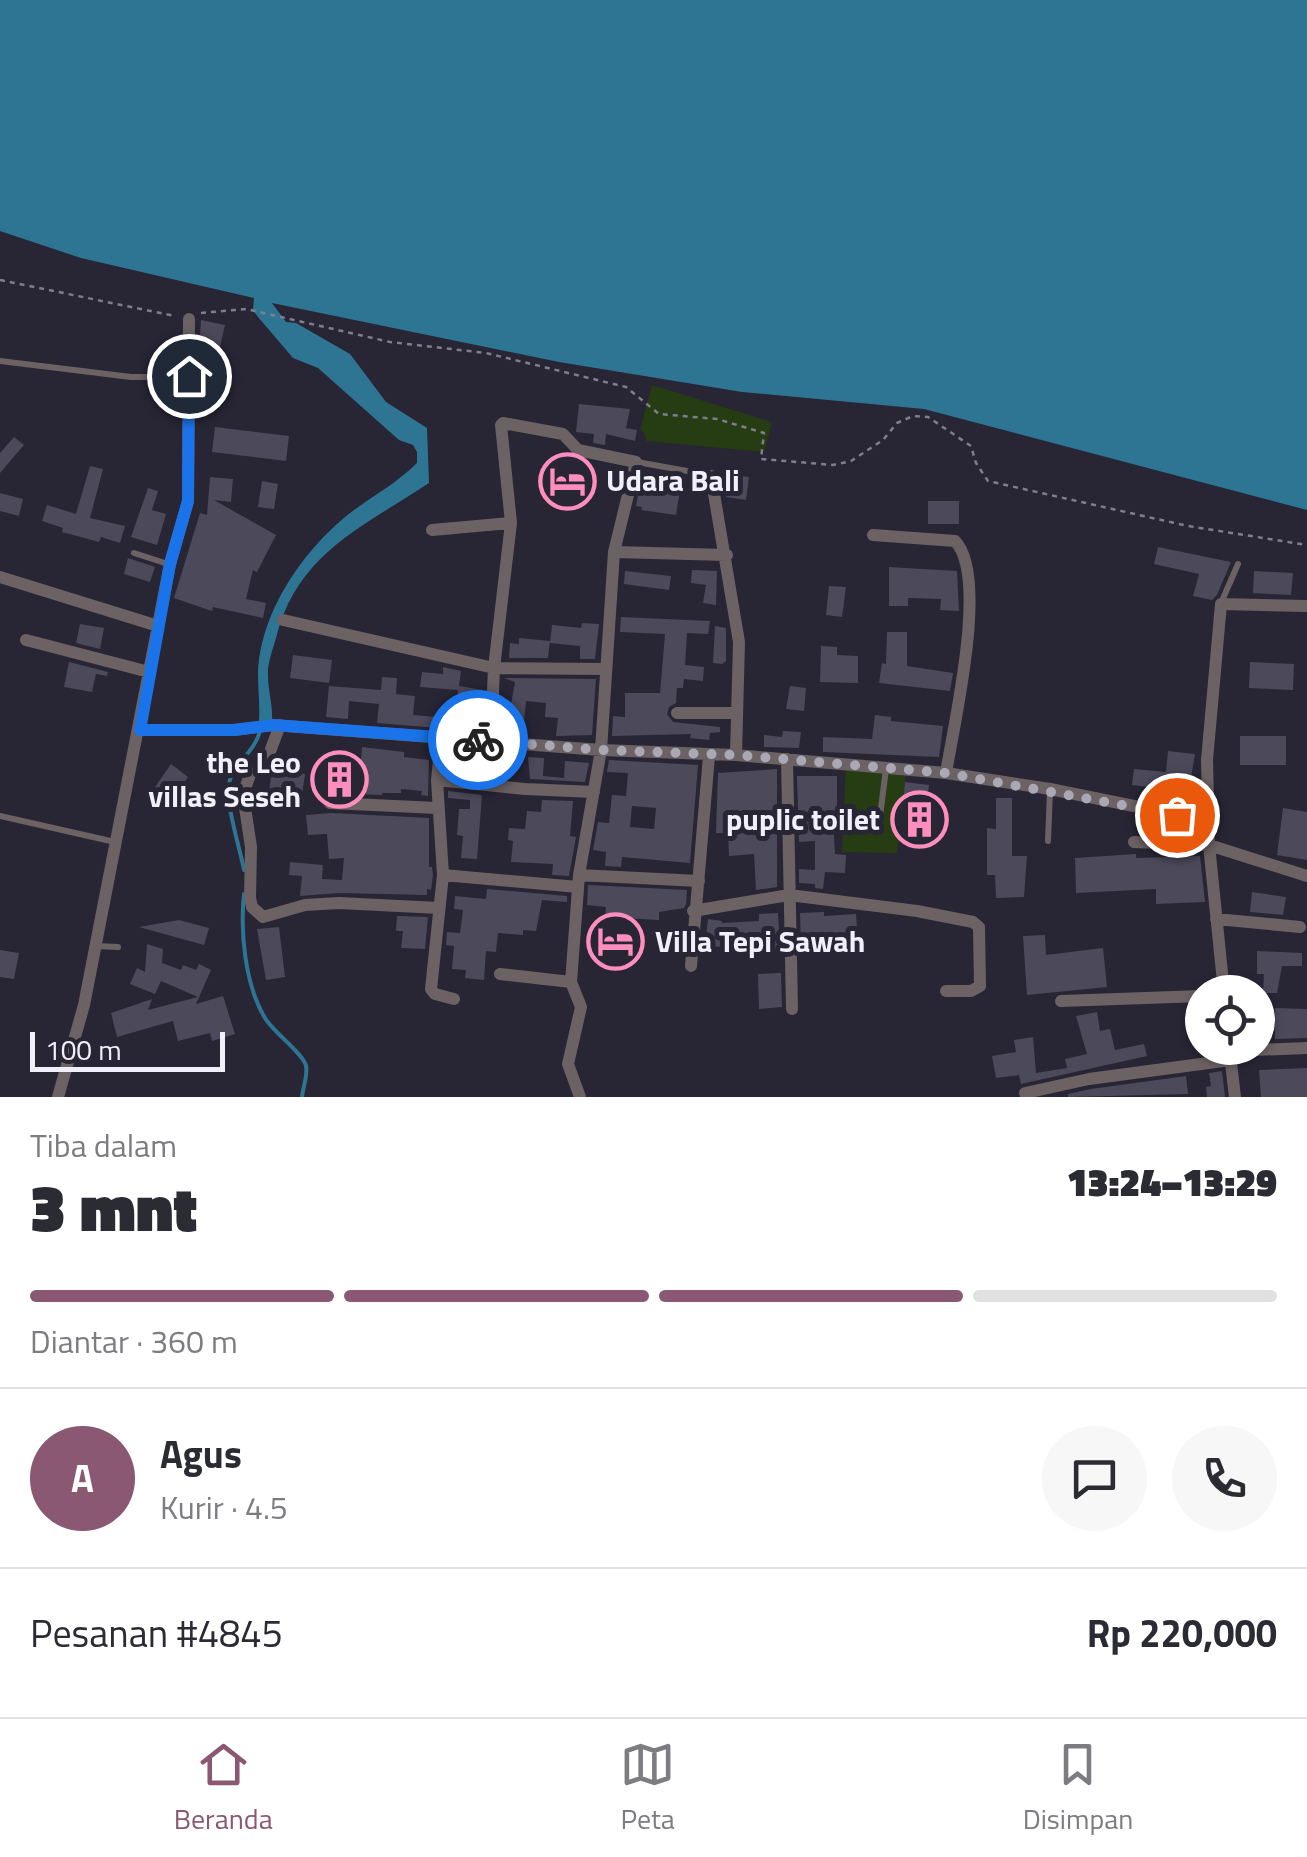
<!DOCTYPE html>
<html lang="id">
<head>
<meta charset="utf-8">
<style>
  body { margin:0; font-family:"Titillium Web",sans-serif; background:#f7f7f7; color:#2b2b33; height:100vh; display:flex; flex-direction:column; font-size:38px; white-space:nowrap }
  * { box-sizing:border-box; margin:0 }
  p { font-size:32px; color:#7c7c81 }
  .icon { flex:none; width:55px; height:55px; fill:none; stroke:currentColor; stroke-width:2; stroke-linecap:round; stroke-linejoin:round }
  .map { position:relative; height:1097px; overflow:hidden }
  .drawer { display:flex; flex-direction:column; background:#fff; flex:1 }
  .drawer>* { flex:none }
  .tools { position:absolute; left:1185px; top:975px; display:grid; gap:20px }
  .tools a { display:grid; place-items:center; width:90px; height:90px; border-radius:50%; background:#fff; box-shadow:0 2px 8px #0004; font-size:50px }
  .scale { position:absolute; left:30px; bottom:25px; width:195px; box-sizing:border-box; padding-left:10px; border:5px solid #f0effa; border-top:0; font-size:28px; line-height:35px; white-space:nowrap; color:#f0effa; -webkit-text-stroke:8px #282535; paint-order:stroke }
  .pin { position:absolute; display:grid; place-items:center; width:85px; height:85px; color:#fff; margin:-42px; border:5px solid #fff; border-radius:50%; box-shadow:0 2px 10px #0007 }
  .courier { position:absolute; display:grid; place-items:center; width:100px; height:100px; margin:-50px; border:8px solid #1a73e8; border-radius:50%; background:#fff; color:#222; box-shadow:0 2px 12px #0007 }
  .summary em { font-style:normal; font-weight:800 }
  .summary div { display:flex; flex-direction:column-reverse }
  .summary { display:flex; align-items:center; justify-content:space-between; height:170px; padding:0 30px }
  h1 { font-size:65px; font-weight:800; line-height:75px }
  .bar { display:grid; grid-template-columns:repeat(4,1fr); gap:15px 10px; align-content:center; height:120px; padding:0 30px }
  .bar i { height:12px; border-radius:8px; background:#e1e1e2 }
  .bar .selected { background:#8a5872 }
  .bar p { grid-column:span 4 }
  .line { display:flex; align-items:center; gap:25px; padding:0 30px; border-top:2px solid #e1e1e2 }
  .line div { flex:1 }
  .round { display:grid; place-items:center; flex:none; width:105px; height:105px; border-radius:52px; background:#f7f7f7 }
  .menu { display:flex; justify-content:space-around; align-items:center; height:140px; border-top:2px solid #e1e1e2; background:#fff; font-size:28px; color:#7c7c81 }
  .menu a { display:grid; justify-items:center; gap:5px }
  .menu .selected { color:#8a5872 }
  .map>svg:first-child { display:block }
</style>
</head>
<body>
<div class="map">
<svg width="1307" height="1097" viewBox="0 0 1307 1097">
  <rect width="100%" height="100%" fill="#282535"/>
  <path fill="#263c13" d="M652,385l120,37 -8,30 -118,-11 -1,-7 -5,-4z
    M846,764l60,7 -9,82 -55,-1z"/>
  <path fill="#2e7594" d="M0,0h1307v510l-383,-101 -182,-17 -183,-30 -287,-59 14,19 10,1 54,31 36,48 41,26 2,55c-66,44 -132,70 -153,155 -3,11 -9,26 -8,37 0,17 5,29 4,47l-13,-1c1,-16 -1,-31 -1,-47 2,-63 47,-127 96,-164 22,-16 44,-28 63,-47v-11l-4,-7 -14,-5 -81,-72 -25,-10 -35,-41 -5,-7 1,-12 -173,-40 -81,-27z"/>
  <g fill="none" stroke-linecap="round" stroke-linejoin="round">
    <path stroke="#2e7594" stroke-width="4" d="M244,870c-4,-23 -22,-74 -13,-93 8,-17 24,-27 29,-46
      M244,894c-4,38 1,91 21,124 8,14 39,36 41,48 2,9 -3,21 -4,31"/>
  </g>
  <path fill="#4c495b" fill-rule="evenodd" d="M201,320l24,5 -7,31 -19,-4z
    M579,404l51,5 -4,19 11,2 -2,11 -29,-7 -1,11 -12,-2 1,-9 -18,-2z
    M215,427l74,9 -3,25 -74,-9z
    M14,437l10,8 -24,28v-20z
    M90,466l13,3 -13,49 35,8 -5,17 -19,-6 -2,5 -37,-10 1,-4 -21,-7 5,-16 29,9z
    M647,471l35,6 -6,38 -35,-5 1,-3 -6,-1 2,-11 5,1z
    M730,475l19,2 -3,23 -20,-3z
    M210,477l23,2 -2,23 -17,-2 62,35 -19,37 -4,-2 -7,29 20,4 -3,15 -50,-11 -1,4 -38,-13 26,-85 7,2z
    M262,481l16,3 -4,25 -16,-2z
    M148,488l10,3 -6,19 14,4 -9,31 -26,-8z
    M0,493l23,6 -4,17 -19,-5z
    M928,501h31v23h-31z
    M1158,547l73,15 -14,33 -5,5 -19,-4 6,-22 -45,-10z
    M128,558l27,9 -5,15 -26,-8z
    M889,567l68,4 2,40 -19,-1 1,-11 -33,-1v8h-19z
    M692,570l25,1 -1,34 -13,-2 3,-18 -15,-2z
    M625,571l46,5 -2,14 -45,-6z
    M1254,571l39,2 -2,22 -38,-2z
    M829,586l17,1 -4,30 -16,-2z
    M621,617l89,4 -2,13 -21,-1 -2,32 19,2 -1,14 -19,-2 -1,9h-6l-1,15 -7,4 -2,7 6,8 47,5v5l-10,1 -1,7 -19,-2 1,-4 -79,2 1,-20 12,1v-24h35l5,-59 -45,-2z
    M582,623l17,1 -4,35h-15v-13l-30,-3 2,-18 29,3z
    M80,624l24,4 -4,21 -24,-6z
    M715,626l11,2v33l-4,3 -9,-1z
    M887,632h20v34l46,7 -3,18 -71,-8 3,-20 4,1z
    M519,638l31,3 -2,17h-39l1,-15 9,1z
    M821,646l16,1v8l21,1v27l-38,-1z
    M293,655l39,5 -3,23 -39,-5z
    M69,662l39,10 -1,4 -11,-2 -4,18 -28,-5z
    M1250,662l44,2 -1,26 -44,-2z
    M443,667l18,4 -2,15 24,4 -1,33 -31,-2v8l-74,-6 2,-19 -30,-3 -1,18 -22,-2 3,-31 52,4 1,-13 15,1 -1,16 19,2 -2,19 24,2 1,-8 18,2 2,-21 -38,-3 2,-15 21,2z
    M504,678l92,1 -4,56 -36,1 2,-18 -13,-1 1,-14 -20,-2 -3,31 -17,-1 9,-49z
    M790,686l16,2 -2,23 -18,-2z
    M875,715l16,2v4l52,5 -4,31 -116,-5v-15l49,2z
    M783,731l18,1 -2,16 -35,-1v-12l18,2z
    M1240,736h46v29h-46z
    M362,747l42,5v5l25,3 -1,36 -7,-1 1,-4 -21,-2v4h-19v2l-52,-2 -8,4 4,-41 35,4z
    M1168,751l27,3 -6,35 -25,-3 -1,9 -16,-2 1,-6 -16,-2 2,-16 32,3z
    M528,757l16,1 -1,18 21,2 1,-17 24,2 -4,19 -55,-3z
    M449,760l35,2 -1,13 -35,-4z
    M609,760l89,5 -8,98 -68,-6 -1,10 -16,-1 1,-14 -13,-2 5,-28 11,1 3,-28 14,1 2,-23 -21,-1zM632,806l24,2 -2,21 -24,-2z
    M171,764l17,13 -6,8 4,3 -11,14 -20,-15z
    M272,769l33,5 -3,21 -33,-4z
    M777,769v118l-21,3 -2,-36 -25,2 -1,-23h-12l2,-60z
    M797,776h40v42h-4l2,36 11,1 -1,18 -20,-1 -2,17 -8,-1v-4l-16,-1v-14l16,1v-29l-16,1z
    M905,782l24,3 -5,43 -13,-1 3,-15 -12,-2z
    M448,791l34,4 -5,64 -16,-1 2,-22 -6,-1 2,-26h11v-9l-22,-2z
    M996,798h16v58h15l-3,41 -28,1 -1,-23h-8v-47l9,1z
    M542,800l31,1 -3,35 6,1 -7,39 -17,-1 1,-11 -42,-2 2,-21 -5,-1 1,-12 16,1 2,-18 14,1z
    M1283,808l24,4v48l-30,-5z
    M332,813l97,5v49h3l1,8 -2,15 -4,-1v6l-88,-2 -39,3 2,-20 -13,-1 1,-13 33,3 -1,14 20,1 2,-22 -15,1 -2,-25 -19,1 -2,-20z
    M1142,818l45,9v7l-46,-2z
    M1136,854v4l64,-2 5,46 -49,2v-15l-80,4 -1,-35z
    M588,885l99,5 -1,14 -2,4 -25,4v8l-36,-2 -1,43 -20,-1 1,-15h5l2,-27 -5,-1 1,-10 -19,-2z
    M487,889l80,7v6l-25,-2 -6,31 -13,-1v5l-25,-2 -2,19 -10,-1 -2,29 -19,-2 1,-8 -14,-1 2,-23 -8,-1 1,-13 13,1 3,-23 -9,-1 1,-13 31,3z
    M1252,892l34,5 -3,18 -33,-3z
    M824,912v4l32,-2 2,29 -57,6 -1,-36z
    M778,913l2,37 -75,-4 3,-27 14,2v2l37,-2v-7z
    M397,916l31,1 -3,32 -24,-1 2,-17h-7z
    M179,920l30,8 -5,17 -65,-18z
    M279,927l6,50 -19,3 -9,-51z
    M1045,935l1,20 57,-7 4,39 -80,8 -4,-59z
    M147,944l16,5 -1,14 19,7 2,-5 13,5 3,-6 12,6 -15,34 27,-8 12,38 -23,7 -2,-8 -32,8 -5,-20 -56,16 -6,-24 41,-14 -4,11 50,-13 -37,-16 -6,13 -25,-10 7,-16 8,4z
    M0,950l19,3 -5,26 -14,-2z
    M1257,951l45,2v13h-20l-5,27h-14l1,-19h-7z
    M781,973l1,34 -23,2 -1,-35z
    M1275,1008l32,1v29l-32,1z
    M1097,1012l3,19 10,-2 5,21 29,-6 3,12 -126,28 -2,-9 -23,3 -4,-22 24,-4 -2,-12 19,-3 3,36 31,-5 -2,-9 22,-5 -11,-38z
    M1307,1068v29h-46l-2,-27z
    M1222,1071l3,26h-18l-1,-10 5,-1 -2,-13z
    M1186,1076l2,18 -120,3v-3l23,-5z"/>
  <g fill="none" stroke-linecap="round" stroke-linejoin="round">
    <path stroke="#807e8c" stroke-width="2.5" stroke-dasharray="5 5" stroke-linecap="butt" d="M0,280l175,36
      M201,313l45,-4 144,33 96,11 140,34 33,27 58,5 47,14 -3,26 72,6 18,-4 32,-21 14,-17 16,-7 15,1 43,29 5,17 12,18 200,45 119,19"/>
    <path stroke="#6c6264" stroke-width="6" d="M0,361l131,16h57
      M637,462l72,13
      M134,553l34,11
      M1221,603l17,-39
      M0,816l115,26
      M878,832l8,-63
      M1048,841l2,-51
      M96,946l22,1"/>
    <path stroke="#6c6264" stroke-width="12" d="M711,476l28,166 -3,113
      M432,530l79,-7
      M873,535l82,6c34,35 -1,182 -9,232
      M614,552l113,3
      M0,577l158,49
      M283,620l211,48 111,1
      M26,640l123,32
      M677,713h59
      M280,725l-12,32 -17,15 -8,22 8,53 -1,51 2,9 11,10 42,-12 34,-2 100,5
      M140,730h94l39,-5 328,25 135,5 210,18 104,16 158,32
      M441,739l-4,41 6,95 -12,114 4,5 19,5
      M491,740l3,-72 17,-145 -10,-98 2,-2 60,11 15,16 58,12 -22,90 -13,198 -22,125 -8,107 10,25 -13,57 12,33
      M787,759l5,250
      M437,780l88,9 69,3
      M330,803l107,5
      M1134,842l75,3 98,31
      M443,875l135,12
      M579,875l120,6
      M693,911l96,-16 128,16 56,11 6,5 1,59 -9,5h-25
      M1216,919l84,8
      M691,966l18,-210
      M500,974l71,8
      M1224,992l-15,-147 -2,-85 14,-156 86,2
      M1061,1001l141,-5
      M1229,1051l78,-3
      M1230,1055l5,42
      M1025,1093l64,-14 142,-19
      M58,1097l26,-92 86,-441 18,-63 1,-182"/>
  </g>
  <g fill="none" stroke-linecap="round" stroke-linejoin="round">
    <path stroke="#aaa8b5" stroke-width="10" stroke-dasharray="0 18" d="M478,740l123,10 135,5 210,18 231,42"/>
    <path stroke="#1a73e8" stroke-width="12" d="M189,376l-1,125 -18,63 -30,166h94l39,-5 205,15"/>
  </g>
  <defs>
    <symbol id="hotel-ring" viewBox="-11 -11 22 22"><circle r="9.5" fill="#282535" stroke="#fe8ebe" stroke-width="1.5"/><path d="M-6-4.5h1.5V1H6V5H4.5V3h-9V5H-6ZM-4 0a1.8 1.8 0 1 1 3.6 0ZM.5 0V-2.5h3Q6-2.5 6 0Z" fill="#fe8ebe"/></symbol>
    <symbol id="building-ring" viewBox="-11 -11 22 22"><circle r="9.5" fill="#282535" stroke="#fe8ebe" stroke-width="1.5"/><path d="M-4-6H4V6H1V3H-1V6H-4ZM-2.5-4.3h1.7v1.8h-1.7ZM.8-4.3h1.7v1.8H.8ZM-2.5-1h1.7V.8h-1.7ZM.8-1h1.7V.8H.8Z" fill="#fe8ebe"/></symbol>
  </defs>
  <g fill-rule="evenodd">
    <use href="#hotel-ring" x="536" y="450" width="63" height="63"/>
    <use href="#building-ring" x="308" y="748" width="63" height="63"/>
    <use href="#building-ring" x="888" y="788" width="63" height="63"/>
    <use href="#hotel-ring" x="584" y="910" width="63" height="63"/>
  </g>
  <g text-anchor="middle" stroke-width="10" stroke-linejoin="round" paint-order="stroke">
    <g font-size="30" font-weight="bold" fill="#f0effa" stroke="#282535" text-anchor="start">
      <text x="606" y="491">Udara Bali</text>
      <text x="301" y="773" text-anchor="end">the Leo<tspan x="301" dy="34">villas Seseh</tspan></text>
      <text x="880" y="830" text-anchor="end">puplic toilet</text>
      <text x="655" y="952">Villa Tepi Sawah</text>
    </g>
  </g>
</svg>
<div class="tools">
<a><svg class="icon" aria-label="locate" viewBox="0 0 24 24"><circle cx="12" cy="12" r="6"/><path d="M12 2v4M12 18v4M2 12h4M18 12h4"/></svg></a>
</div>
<div class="scale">100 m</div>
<div class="pin" style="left:1177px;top:815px;background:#ea580c"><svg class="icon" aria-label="bag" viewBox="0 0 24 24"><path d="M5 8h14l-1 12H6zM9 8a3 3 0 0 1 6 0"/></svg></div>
<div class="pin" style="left:189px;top:376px;background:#1f2937"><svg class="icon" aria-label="home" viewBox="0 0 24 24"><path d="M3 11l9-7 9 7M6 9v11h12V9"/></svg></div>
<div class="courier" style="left:478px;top:740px"><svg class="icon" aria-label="bike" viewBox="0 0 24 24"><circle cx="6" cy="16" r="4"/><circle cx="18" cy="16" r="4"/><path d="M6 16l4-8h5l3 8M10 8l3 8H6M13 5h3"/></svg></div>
</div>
<section class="drawer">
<div class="summary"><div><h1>3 mnt</h1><p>Tiba dalam</p></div><em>13:24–13:29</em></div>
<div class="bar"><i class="selected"></i><i class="selected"></i><i class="selected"></i><i></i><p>Diantar · 360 m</p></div>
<div class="line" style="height:180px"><b class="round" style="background:#8a5872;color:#fff">A</b><div><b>Agus</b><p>Kurir · 4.5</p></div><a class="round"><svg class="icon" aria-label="chat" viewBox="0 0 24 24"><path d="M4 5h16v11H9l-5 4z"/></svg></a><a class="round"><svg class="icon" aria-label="phone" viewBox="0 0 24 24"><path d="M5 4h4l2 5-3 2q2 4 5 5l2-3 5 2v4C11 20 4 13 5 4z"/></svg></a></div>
<div class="line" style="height:130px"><div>Pesanan #4845</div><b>Rp 220,000</b></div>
</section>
<nav class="menu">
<a class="selected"><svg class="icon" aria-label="home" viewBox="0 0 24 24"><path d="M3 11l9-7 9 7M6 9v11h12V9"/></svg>Beranda</a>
<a><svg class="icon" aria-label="map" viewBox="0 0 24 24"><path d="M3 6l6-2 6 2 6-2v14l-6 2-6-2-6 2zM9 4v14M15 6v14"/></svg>Peta</a>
<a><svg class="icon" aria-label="saved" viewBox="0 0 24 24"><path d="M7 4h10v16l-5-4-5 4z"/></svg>Disimpan</a>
</nav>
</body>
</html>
